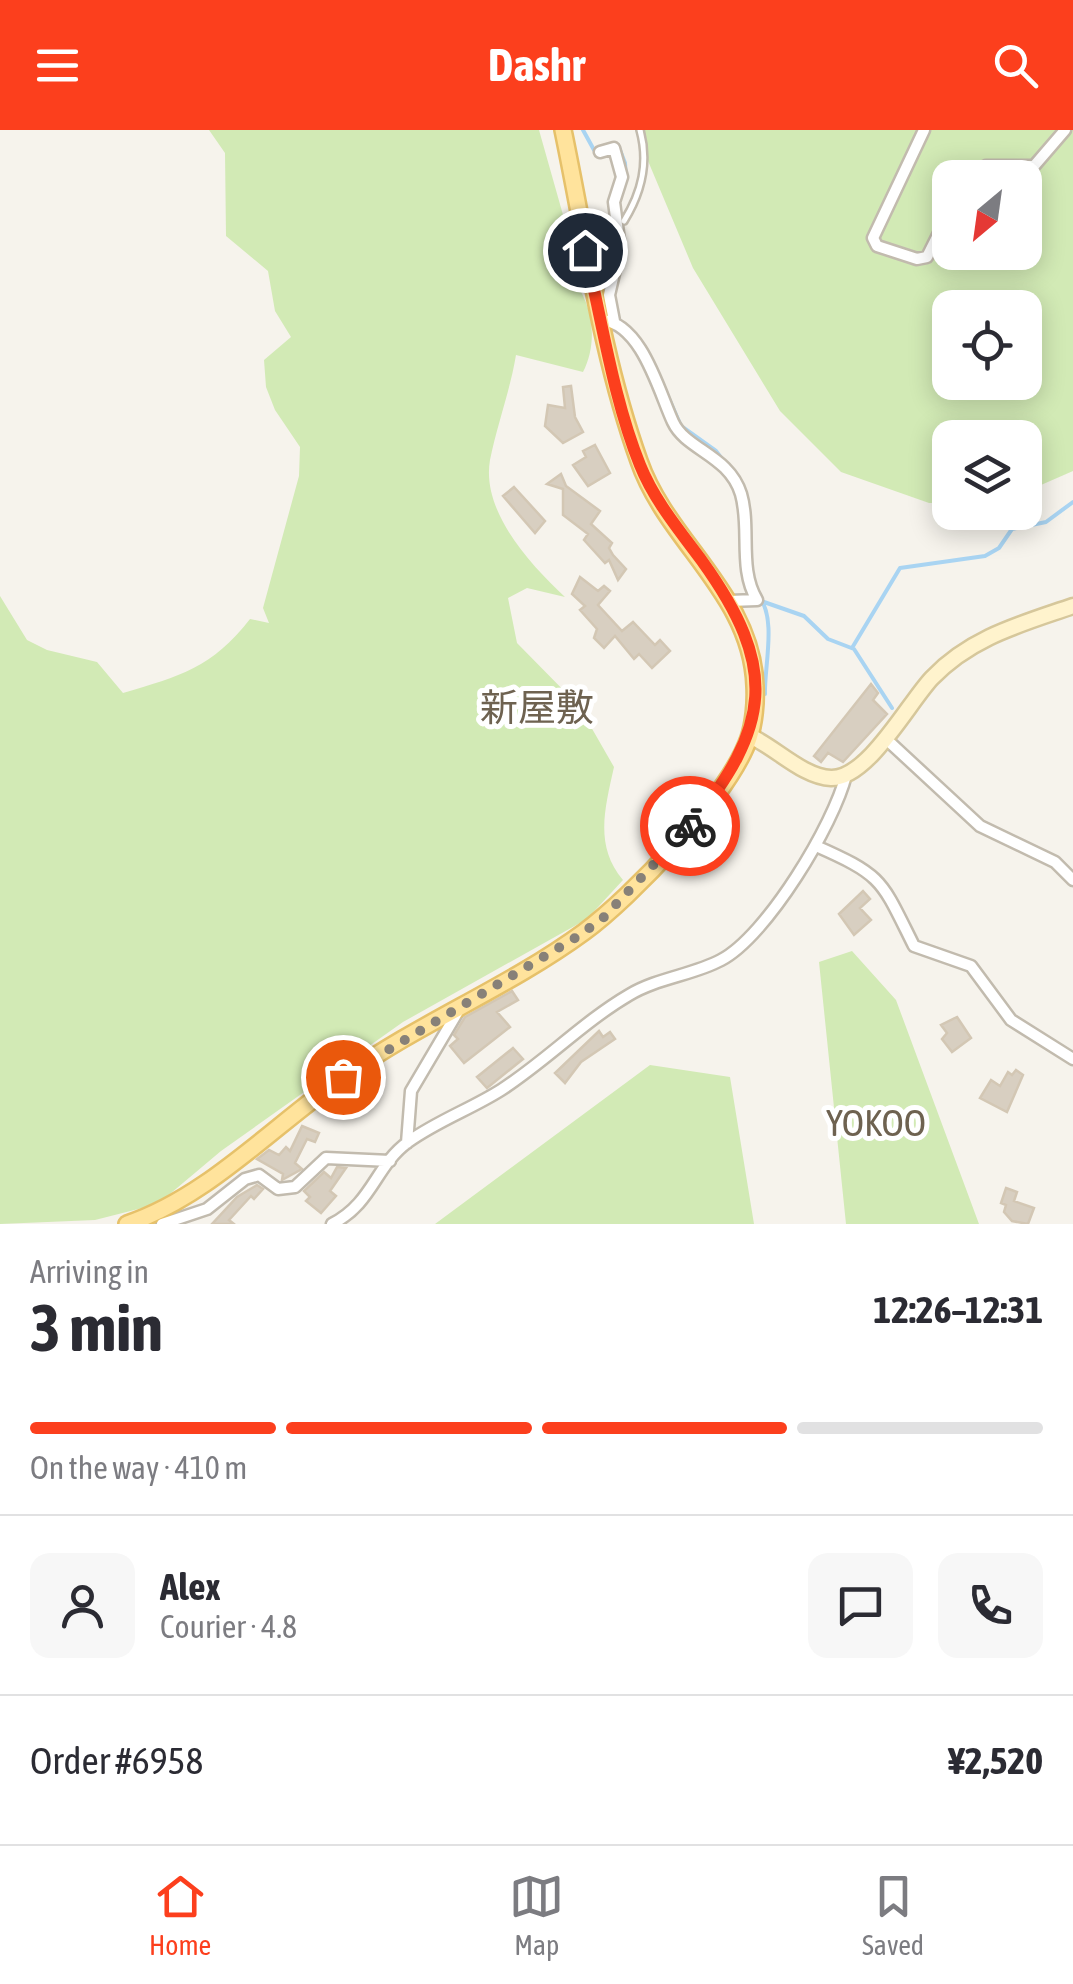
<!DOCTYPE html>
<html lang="en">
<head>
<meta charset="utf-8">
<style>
  body { margin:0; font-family:"Asap Condensed","Noto Sans JP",sans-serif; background:#f7f7f7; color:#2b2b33; height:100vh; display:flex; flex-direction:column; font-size:38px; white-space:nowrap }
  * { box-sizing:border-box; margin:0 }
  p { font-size:32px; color:#7c7c81 }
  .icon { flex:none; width:55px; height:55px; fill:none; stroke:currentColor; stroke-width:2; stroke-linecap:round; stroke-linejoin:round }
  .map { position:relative; height:1094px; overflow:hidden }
  .side { display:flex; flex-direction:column; background:#fff; flex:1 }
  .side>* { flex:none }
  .needle { width:65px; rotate:209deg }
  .buttons { position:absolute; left:932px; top:30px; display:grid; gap:20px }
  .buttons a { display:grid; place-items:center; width:110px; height:110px; border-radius:20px; background:#fff; box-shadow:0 5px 25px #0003; font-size:50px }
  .pin { position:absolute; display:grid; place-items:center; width:85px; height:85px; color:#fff; margin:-42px; border:5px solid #fff; border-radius:50%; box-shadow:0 2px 10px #0007 }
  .courier { position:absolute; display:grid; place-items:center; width:100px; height:100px; margin:-50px; border:8px solid #fc3f1d; border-radius:50%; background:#fff; color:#222; box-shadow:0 2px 12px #0007 }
  .headline em { font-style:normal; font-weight:700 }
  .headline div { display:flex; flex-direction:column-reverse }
  .headline { display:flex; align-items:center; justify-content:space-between; height:170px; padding:0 30px }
  h1 { font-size:65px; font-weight:700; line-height:75px }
  .bar { display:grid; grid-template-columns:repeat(4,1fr); gap:15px 10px; align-content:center; height:120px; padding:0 30px }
  .bar i { height:12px; border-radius:8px; background:#e1e1e2 }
  .bar .active { background:#fc3f1d }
  .bar p { grid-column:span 4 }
  .line { display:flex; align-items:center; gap:25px; padding:0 30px; border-top:2px solid #e1e1e2 }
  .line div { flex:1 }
  .round { display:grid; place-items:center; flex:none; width:105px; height:105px; border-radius:20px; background:#f7f7f7 }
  header { display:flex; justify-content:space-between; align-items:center; height:130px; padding:0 30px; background:#fc3f1d; color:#fff; font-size:45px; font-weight:700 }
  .menu { display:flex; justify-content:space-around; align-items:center; height:140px; border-top:2px solid #e1e1e2; background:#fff; font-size:28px; color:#7c7c81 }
  .menu a { display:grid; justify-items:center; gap:5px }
  .menu .active { color:#fc3f1d }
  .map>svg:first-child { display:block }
</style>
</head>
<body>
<header><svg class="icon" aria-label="menu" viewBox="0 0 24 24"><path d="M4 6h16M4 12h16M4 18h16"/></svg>Dashr<svg class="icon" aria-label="search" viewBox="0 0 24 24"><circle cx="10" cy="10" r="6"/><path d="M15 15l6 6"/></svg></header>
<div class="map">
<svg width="1073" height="1094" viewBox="0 0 1073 1094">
  <rect width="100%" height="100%" fill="#f6f3ec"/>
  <path fill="#d2eab5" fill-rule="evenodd" d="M209,0h330l28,99 1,46c25,24 31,66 15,97l-67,-17c-6,36 -19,70 -26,105 -9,52 41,105 75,137l-38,-9 -19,10 9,45 62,63 35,61c-9,41 -20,79 9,113l-36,39 -184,103 -182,129 -63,53 -63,16 -95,4v-628l27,44 20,10 50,12 26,31c57,-17 89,-25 127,-74l19,4 -6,-15 36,-132 1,-29 -25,-37 -9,-23 -2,-27 27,-23 -16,-26 -7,-40 -42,-35 -1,-83z
    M635,0h438v341l-48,21v-54h-75v65h-21l-88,-31 -61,-61 -87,-143zM950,48h75v74h-75zM950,178h75v74h-75z
    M852,821l44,49 83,224h-133l-27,-262z
    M650,935l80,12 24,147h-319z"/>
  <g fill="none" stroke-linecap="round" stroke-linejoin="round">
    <path stroke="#a9d4f2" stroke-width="4" d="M583,0l11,20 6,-2
      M618,15l7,18 1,16
      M663,255l18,41 35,25 26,34
      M759,467c18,21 5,71 6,97
      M764,472l40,14 24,23 26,10 38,59
      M852,518l48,-80 85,-12 14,-8 13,-19 34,-7 27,-20"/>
  </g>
  <path fill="#d8cfc1" stroke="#d3c7b4" stroke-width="2.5" d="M571,256l4,31 8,15 -20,11 -18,-17 3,-21 17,3 -2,-21z
    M595,315l15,28 -22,13 -15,-21 13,-8 -3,-6z
    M561,344l5,12 34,25 -9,13 21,19 -3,5 4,7 13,14 -8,11 -9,-20 -4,3 -21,-23 4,-6 -25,-19v-26l-16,-5z
    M514,357l31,34 -10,12 -32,-37z
    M580,447l18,14 6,-5 6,5 -12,14 24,26 11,-9 22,23 5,-5 10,11 -18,17 -13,-14 -5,5 -19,-23 -11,12 -10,-10 3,-9 -17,-19 5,-4 -13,-12z
    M871,554l7,9 -5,7 14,14 -44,48 -15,-9 -7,9 -7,-6z
    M863,761l7,8 -10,9 11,12 -17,15 -15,-21z
    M512,861l6,9 -21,12 13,15 -46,36 -14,-17 8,-7 -4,-4 11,-18z
    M957,887l14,21 -19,14 -10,-13 5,-6 -6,-8z
    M599,901l4,6 7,-5 5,7 -34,23 -16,21 -10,-10z
    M513,918l10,11 -36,29 -10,-11z
    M1016,940l7,5 -16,37 -27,-14 11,-18 9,6 8,-14 4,3z
    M302,996l17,7 -4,9 -8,-3 -12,24 7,6 -20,11 1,-6 -26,-15 12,-9 10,5 7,-8 4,4z
    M337,1037l9,1 -16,23 6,5 -15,17 -15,-12 4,-4 -6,-6 20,-19 7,6z
    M257,1055l6,4 -9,10 -3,-3 -22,24 5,4h-22l25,-27z
    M1006,1058l11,4 -3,9 20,7 -6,16 -16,-3 -8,-9 2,-7 -5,-2z"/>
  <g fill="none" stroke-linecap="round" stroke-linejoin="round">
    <defs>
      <path id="lane" d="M624,91c18,-29 25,-58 16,-91"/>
      <path id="street" d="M924,0l-51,108 4,8 40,13 10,-2 23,-46
        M600,22l14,-4 8,29 -8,25 6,46 -11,47 5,26
        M968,48l18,-12h48l31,-36
        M602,190c40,4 57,72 71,102 13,28 56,33 68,72 10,34 -3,75 16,106l-28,1
        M885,608l95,88 75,36 18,18
        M816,716c68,30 65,34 98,100l57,20 40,54 62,39
        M407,1013l4,-52 49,-83
        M162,1094l45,-15 38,-30 14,-4 19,14 17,-2 31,-29 64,3
        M332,1094c41,-21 43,-58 76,-82 29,-21 63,-33 93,-52 45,-29 82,-68 128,-95 28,-17 64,-20 92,-35 46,-24 113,-136 125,-185"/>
      <path id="secondary" d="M750,606c25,11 53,41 81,42 37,1 78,-76 101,-100 39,-41 89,-54 141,-72"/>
      <path id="primary" d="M127,1094c81,-27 148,-100 218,-148 76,-54 164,-89 239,-144 48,-35 146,-138 165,-194 5,-15 7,-36 6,-52 -3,-92 -88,-144 -116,-225 -38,-106 -53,-221 -76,-331"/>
    </defs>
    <use href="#lane" stroke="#c2bbae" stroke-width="10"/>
    <use href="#street" stroke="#c2bbae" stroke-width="15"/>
    <use href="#secondary" stroke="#d6c79b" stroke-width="19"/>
    <use href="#primary" stroke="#e6c16a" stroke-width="20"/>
    <use href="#lane" stroke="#fff" stroke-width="5"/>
    <use href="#street" stroke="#fff" stroke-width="10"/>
    <use href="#secondary" stroke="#fff3cd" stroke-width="14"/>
    <use href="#primary" stroke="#ffe39c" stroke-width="15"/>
  </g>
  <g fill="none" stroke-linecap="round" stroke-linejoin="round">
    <path stroke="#878178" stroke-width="10" stroke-dasharray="0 18" d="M343,947l237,-142 24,-18 86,-91"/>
    <path stroke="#fc3f1d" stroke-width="12" d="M585,120c17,70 28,148 55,215 14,35 39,65 62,96 77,107 69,166 -12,265"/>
  </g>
  <g text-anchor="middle" stroke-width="10" stroke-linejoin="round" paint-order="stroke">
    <g font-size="38" fill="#6e6250" stroke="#fff">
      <text x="537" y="591">新屋敷</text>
      <text x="876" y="1006">YOKOO</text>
    </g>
  </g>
</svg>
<div class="buttons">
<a><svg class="needle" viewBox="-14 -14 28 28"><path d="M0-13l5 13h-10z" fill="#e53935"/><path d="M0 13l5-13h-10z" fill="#7c7c81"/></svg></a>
<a><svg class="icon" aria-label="locate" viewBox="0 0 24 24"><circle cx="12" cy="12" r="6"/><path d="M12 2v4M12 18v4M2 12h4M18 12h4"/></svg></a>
<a><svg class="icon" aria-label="layers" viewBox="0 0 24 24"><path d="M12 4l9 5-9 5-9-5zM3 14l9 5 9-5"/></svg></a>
</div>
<div class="pin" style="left:343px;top:947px;background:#ea580c"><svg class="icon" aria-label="bag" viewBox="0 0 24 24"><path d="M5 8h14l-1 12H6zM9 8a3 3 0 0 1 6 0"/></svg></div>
<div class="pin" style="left:585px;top:120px;background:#1f2937"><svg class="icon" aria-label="home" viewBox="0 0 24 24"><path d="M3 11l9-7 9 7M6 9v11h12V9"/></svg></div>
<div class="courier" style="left:690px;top:696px"><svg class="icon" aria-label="bike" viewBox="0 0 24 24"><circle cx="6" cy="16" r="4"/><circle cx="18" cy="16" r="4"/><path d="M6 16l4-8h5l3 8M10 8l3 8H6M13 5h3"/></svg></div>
</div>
<section class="side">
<div class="headline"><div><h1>3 min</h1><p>Arriving in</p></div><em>12:26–12:31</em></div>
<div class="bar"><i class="active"></i><i class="active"></i><i class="active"></i><i></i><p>On the way · 410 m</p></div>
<div class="line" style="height:180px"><a class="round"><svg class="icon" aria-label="person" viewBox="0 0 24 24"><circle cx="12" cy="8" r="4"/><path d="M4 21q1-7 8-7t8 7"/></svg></a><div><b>Alex</b><p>Courier · 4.8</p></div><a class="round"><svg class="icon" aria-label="chat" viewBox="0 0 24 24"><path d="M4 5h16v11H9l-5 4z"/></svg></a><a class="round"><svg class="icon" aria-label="phone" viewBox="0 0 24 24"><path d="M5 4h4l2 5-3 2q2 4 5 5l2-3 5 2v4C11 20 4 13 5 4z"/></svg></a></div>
<div class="line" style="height:130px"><div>Order #6958</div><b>¥2,520</b></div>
</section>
<nav class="menu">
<a class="active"><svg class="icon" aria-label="home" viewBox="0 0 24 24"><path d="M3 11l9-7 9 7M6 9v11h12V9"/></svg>Home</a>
<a><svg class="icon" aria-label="map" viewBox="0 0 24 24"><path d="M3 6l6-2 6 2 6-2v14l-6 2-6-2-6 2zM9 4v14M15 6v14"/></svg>Map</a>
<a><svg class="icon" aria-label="saved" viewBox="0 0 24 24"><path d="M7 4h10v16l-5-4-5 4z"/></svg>Saved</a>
</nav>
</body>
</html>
